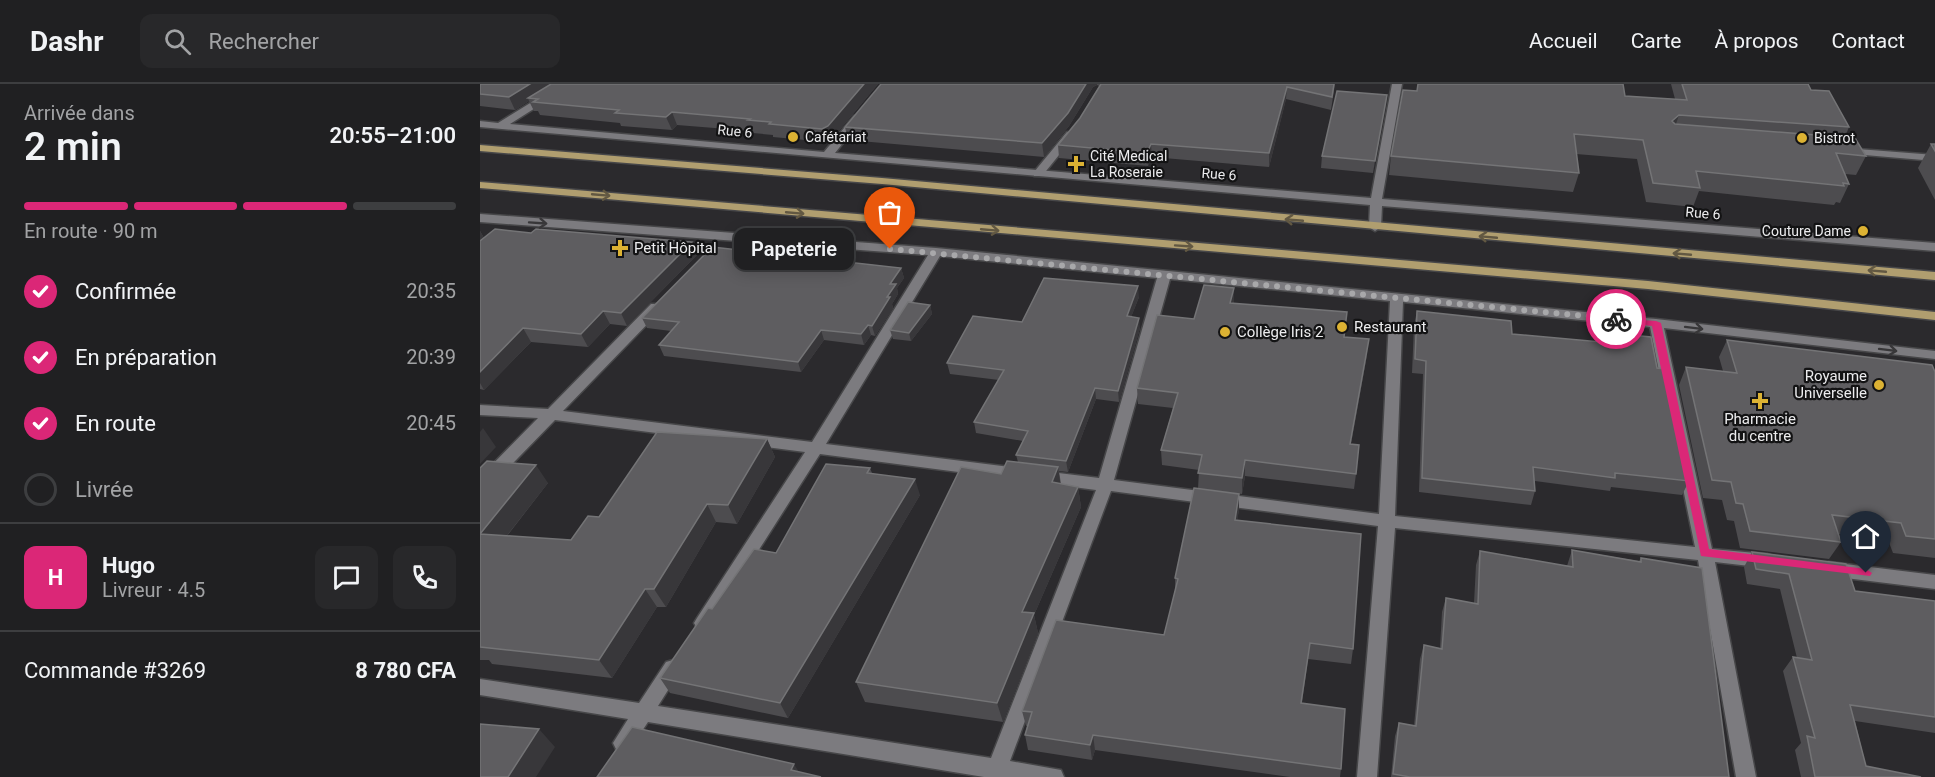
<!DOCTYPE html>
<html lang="fr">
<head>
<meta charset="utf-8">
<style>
  body { margin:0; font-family:Roboto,sans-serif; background:#28282a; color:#f1f3f6; height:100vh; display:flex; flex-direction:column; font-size:22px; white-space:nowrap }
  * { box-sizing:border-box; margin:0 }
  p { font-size:20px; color:#a2a3a5 }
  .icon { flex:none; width:33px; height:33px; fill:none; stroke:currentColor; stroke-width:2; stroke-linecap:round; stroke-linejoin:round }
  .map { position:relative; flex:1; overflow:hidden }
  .drawer { display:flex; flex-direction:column; background:#202022; width:480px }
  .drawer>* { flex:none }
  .pin { position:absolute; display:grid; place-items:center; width:51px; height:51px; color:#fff; margin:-62px -26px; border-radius:50% 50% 50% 0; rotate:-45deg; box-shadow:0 0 6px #0007 }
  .pin .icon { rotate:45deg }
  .courier { position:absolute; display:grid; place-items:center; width:60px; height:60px; margin:-30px; border:4px solid #db2777; border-radius:50%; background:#fff; color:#222; box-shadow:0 2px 8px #0007 }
  .bubble { position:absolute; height:42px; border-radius:12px; background:#202022; box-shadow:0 3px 15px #0003,0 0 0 2px #3d3e40; font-size:20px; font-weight:600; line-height:42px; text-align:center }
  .head em { font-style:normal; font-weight:600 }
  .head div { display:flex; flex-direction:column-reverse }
  .head { display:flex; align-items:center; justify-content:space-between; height:102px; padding:0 24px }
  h1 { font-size:39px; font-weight:600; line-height:45px }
  .bar { display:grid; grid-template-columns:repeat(4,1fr); gap:9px 6px; align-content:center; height:72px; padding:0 24px }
  .bar i { height:8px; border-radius:4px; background:#3d3e40 }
  .bar .selected { background:#db2777 }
  .bar p { grid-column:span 4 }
  .line { display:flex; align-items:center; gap:15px; padding:0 24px; border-top:2px solid #3d3e40 }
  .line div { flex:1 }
  .round { display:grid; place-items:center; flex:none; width:63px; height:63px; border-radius:12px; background:#28282a }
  ol { padding:0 24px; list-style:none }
  li { display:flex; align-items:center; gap:18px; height:66px }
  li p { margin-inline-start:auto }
  li .icon { padding:6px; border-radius:50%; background:#db2777; color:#fff; stroke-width:4 }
  li:last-child { color:#a2a3a5 }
  li i { width:33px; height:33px; border:3px solid #3d3e40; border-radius:50% }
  header { display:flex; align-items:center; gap:36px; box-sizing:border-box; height:84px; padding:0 30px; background:#202022; border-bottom:2px solid #3d3e40 }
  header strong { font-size:28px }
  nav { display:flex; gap:33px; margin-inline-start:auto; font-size:21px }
  .search { width:420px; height:54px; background:#28282a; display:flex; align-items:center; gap:15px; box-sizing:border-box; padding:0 21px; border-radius:12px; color:#a2a3a5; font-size:22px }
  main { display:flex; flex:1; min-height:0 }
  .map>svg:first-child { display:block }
</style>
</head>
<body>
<header>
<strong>Dashr</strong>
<div class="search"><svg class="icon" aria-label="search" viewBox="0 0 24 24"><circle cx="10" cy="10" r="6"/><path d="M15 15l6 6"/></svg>Rechercher</div>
<nav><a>Accueil</a><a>Carte</a><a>À propos</a><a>Contact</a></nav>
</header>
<main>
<section class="drawer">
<div class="head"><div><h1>2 min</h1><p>Arrivée dans</p></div><em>20:55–21:00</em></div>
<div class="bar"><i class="selected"></i><i class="selected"></i><i class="selected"></i><i></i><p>En route · 90 m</p></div>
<ol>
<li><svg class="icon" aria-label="check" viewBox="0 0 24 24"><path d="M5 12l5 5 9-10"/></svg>Confirmée<p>20:35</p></li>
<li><svg class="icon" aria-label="check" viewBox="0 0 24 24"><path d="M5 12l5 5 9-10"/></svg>En préparation<p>20:39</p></li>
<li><svg class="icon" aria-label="check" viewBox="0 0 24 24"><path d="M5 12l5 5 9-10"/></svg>En route<p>20:45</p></li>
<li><i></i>Livrée</li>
</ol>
<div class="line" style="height:108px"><b class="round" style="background:#db2777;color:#fff">H</b><div><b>Hugo</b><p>Livreur · 4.5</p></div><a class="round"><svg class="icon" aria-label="chat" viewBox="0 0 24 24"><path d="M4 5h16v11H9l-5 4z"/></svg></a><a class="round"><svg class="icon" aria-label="phone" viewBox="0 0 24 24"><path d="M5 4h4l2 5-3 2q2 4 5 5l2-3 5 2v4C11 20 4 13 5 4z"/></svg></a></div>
<div class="line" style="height:78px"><div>Commande #3269</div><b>8 780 CFA</b></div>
</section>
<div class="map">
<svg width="1455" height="693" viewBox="0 0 1455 693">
  <rect width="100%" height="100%" fill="#2b2a2d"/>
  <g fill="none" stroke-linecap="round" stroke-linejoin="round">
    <defs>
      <path id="service" d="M587,48l9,2 -34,42h-8v-4z"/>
      <path id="minor" d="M81,0h12l-63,40 314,28 30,-36 4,-1 5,3 -28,35 536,45 21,-114h10l-20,115 553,44v8l-553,-45 -1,21 -6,4 -6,-4 1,-22 -890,-78v-6l18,2z
        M1365,64l90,7v6l-94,-8v-4z
        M0,130l456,34 720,71 279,32v8l-271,-31 48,221 55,5 6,2 2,5 -2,5 -6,2 -52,-6 41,215h-20l-38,-217 -303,-32 -18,249h-20l21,-251 -267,-35 -101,270 51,9 3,7h-80l-336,-55 -18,27 -7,3 -7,-3 -3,-6 15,-24 -148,-24v-16l159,24 27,-41 7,-2 7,2 2,6 -24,38 333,52 105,-268 -276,-36 -111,174 -6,2 -6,-2 -3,-5 3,-5 108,-166 -250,-32 -69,71 -6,2v-16l58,-59 -58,-3v-10l68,4 103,-105h10l2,3 -2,3 -98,101 249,31 116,-187 -448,-33zM460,172l217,22 -58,200 -273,-34zM690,195l220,22 -11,213 -265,-34zM923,218l247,25 45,220 -300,-31z
        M1349,478l106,13v14l-106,-13 -6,-2 -3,-5 3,-5z"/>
      <path id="primary" d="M0,61l402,33 1053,94v8l-1053,-96 -402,-33z
        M0,98l1168,99 287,31v8l-287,-31 -1168,-101z"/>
    </defs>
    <use href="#service" stroke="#474749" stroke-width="3"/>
    <use href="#minor" stroke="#474749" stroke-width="3"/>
    <use href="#primary" stroke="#474749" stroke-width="3"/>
    <use href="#service" fill="#7c7b7f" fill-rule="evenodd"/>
    <use href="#minor" fill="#7c7b7f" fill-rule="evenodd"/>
    <use href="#primary" fill="#b09e6f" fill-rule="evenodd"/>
  </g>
  <path fill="#4d4c4f" d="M0,0h398l-46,55 -6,3 -53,-5v-2l-20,-2 -1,-2 -75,-6 -5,5 -51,-4 -1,-3 -80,-8 -2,-4h-4l-5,-10 -14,9 -35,-4z
    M401,0h454l-4,26 -45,-11 -17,68 -117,-10 -4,9 -89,-8 -1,-13 22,-27 19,-32 -2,-1 -4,2 -24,39 -25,31 -196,-17 -3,-13z
    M938,0l257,15 -4,-15h137l3,6 38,37 -4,10 21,19 -10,19 -11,-1 4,10 -9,19 -4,-1 -2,3 -135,-14 -6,16 -47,-5 -9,-43 -61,-5 3,19 -6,19 -184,-17 2,-19 26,-65z
    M907,11l-14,78 -52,-5 1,-12z
    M1451,60h4v56l-17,-32z
    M0,147l4,7 47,-5 161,9 5,13 -70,71 -17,-2 -22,23 -57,-5 -47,48 -4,-1z
    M421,184l3,10 -7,10 1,6 -6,10 1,4 -18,28 -4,-1 -7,10 -40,-5 -23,32 -137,-16 -5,-11 12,-14 -24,-3 -5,-10z
    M659,213l-8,20 9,11 -21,74 -23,-3 -28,73 -9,-1 2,13 17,3 3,20 -47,108 4,18 -35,89 -138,-20 -9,-20 145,-208 17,-12 -2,-7 7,-14 -47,-8 -2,-11 25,-42 -49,-6 -3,-11 75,-41z
    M754,219l110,34 23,18 -16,89 5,30 -2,15 -109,-13 -3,18 -44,-5 1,-19 -37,-5 -1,-15 12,-42 -35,-4 -1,-16 57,-69z
    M450,221l2,9 -21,27 -18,-2 -3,-9z
    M937,227l95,23 105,10 4,-10 36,34 32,113 -7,14 -71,-8 -1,4 -75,-10v10l-4,14 -112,-13 4,-118 -11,-1 2,-48z
    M1247,256l208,32v186l-42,-5 -5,-13 -49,-6 2,8 -12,17 -89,-11 -6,-27 -7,-1 -5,-20 -19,-2 -24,-113 7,-18 37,4 -4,-14z
    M287,355l8,18 -38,67 -21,-2 -50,85h-9l-45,71 -120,-14 -3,-4h-9v-192l68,15 -41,53 64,4 28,-23z
    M390,384l2,5 48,22 -132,223 -118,-25 -10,-15 116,-125z
    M759,426l-2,10 116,129 -2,15 -43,-5 -6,44 39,66 -1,8h-50l-195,-27 -3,10 -64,-10 -3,-15 2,-9h-1l-4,-15 142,-76 11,-44v-13z
    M1092,466l67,11 2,-3 88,219h-338l4,-41 4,-13 15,3 6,-67 4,-14 16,3 2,-36 4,-14 28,5 2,-38 4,-14 87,15z
    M1272,468l103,39 80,10v132l-80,-12 11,45 55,11h-120l-6,-27 6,-7 -18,-72 10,-14 4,1 -17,-69 -33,-5 -3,-17z"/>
  <path fill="#38373a" d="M50,0h27l-29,14 1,3 -14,9 -6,-13z
    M384,0h14l-46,55 -6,3 -4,-13z
    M606,0h11v1l-4,2 -24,39 -25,31 -2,-14z
    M807,3l-1,12 -17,68v-14z
    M907,11l-1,12 -13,66 2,-12z
    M192,28l5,13 -5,5 -6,-13z
    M1199,31l-6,18 -1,-12z
    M671,60l1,13 -4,9 -1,-13z
    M0,147l5,9 -5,5z
    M212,158l5,13 -70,71 -6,-13z
    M421,184l3,10 -7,10 1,6 -6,10 1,4 -18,28 -3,-10 15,-29 3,-13z
    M658,202l1,11 -12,30v-11z
    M754,204v15h-4z
    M450,221l2,9 -21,27 -2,-8z
    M123,227l7,13 -22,23 -7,-13z
    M659,234l1,10 -21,74 -1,-11z
    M388,241l3,10 -7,10 -3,-11z
    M43,244l8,14 -47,48 -4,-7v-11z
    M341,246l3,10 -23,32 -3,-10z
    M889,255l-2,16 -19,104 2,-15z
    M615,304l1,11 -28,73 -2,-11z
    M3,344l13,19 -16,17v-32z
    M287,355l8,18 -38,67 -9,-19z
    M765,376v16l-3,18v-16z
    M56,381l12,18 -54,69 -14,-18z
    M578,383l3,21 -9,-6z
    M435,395l5,16 -132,223 -8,-15z
    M598,403l3,20 -47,108 4,18 -35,89 -6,-19 25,-91z
    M759,410v16l-4,25v-15z
    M227,420l9,18 -50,85 -12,-18z
    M165,505l12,18 -45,71 -13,-18z
    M59,645l16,18 -19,30h-28z
    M613,651l2,15 -3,10 -2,-15z
    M314,680l8,13 -11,-7z"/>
  <path fill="#5e5d60" stroke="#747476" stroke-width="1.5" d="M0,0h50l-21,13 -29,-3z
    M71,0h313l-36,42 -6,3 -53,-5 2,-2 -23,-2 2,-1 -78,-7 -6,5 -51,-4 4,-3 -86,-8 5,-3 -10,-1z
    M401,0h205l-18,29 -26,30 -197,-16z
    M621,0h233l-2,13 -45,-10 -18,66 -118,-9 -4,9 -89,-8 22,-27z
    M938,0h205l2,12 62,4 -5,-16h126l3,6 18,1 20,36 -170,-12 -7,6 3,3 180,14 11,18 -30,-3 13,31 -6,-1 1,3 -148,-15 4,17 -47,-5 -10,-43 -69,-6 5,39 -188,-17 12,-66 14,1z
    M857,7l50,4 -12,66 -53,-5z
    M1451,60h4v7z
    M15,145l36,4 5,-4 156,13 -71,71 -18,-2 -22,23 -58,-6 -43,44v-131z
    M232,163l189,21 -11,16h6l-9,13h3l-18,29 -4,-1 -7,9 -40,-4 -23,32 -139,-17 20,-23 -37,-4z
    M564,194l94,8 -11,30 12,2 -21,73 -23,-3 -29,73 -50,-6 12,-24 -54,-9 30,-52 -57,-7 26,-47 49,6z
    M724,201l30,3 -4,15 117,9 -3,25 25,2 -19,105 9,1 -3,29 -111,-14 -3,18 -44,-5 4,-18 -41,-5 17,-57 -41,-5 20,-73 37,4z
    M428,218l22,3 -21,28 -19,-3z
    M937,227l94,10 1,13 111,10 -2,-10 30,3 6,31 8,1 24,112 -74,-8v5l-82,-11 2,24 -113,-13 4,-117 -11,-2z
    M1247,256l205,25 3,7v167l-29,-3 -5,-13 -69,-8 9,27 -91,-11 -7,-27 -7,-1 -5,-21 -19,-2 -26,-113 51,6z
    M177,348l110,7 -39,66 -21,-1 -53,85h-9l-46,71 -119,-13v-113l91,6 17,-24 11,1z
    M7,377l49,4 -56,69v-66z
    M527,377l51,6 -6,15 26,5 -56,125 12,1 -37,90 -141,-21 105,-215 40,7z
    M346,380l44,4 -3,5 48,6 -135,224 -120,-25 48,-70 4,1 42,-60 22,4z
    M714,404l45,6 -4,26 126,14 -8,115 -43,-6 -9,60 44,6 -4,60 -248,-34 -3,10 -65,-10 7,-23 -10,-1 34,-91 108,15 14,-56 -3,-1z
    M1092,466l69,12v-4l61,10 27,209h-319l-17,-3 6,-51 17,3 8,-81 18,4 4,-51 32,6 2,-53 93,16z
    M1272,468l94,12 9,27 80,10v116l-85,-12 16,61 55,11h-106l-8,-41 8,2 -22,-81 19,3 -23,-86 -33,-5z
    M0,640l59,5 -31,48h-28z
    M152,643l162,37 -3,6 30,7h-224z"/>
  <defs><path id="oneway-shaft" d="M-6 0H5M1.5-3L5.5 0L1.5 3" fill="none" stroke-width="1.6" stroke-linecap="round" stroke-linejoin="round" transform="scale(1.5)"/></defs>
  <g stroke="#625842">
    <use href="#oneway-shaft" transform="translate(121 111) rotate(5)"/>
    <use href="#oneway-shaft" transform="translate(315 129) rotate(5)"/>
    <use href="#oneway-shaft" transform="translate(814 136) rotate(-175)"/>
    <use href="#oneway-shaft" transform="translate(510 146) rotate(5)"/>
    <use href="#oneway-shaft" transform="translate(1008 153) rotate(-175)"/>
    <use href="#oneway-shaft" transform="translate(704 162) rotate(4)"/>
    <use href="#oneway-shaft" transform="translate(1202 170) rotate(-175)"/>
    <use href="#oneway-shaft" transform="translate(1397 187) rotate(-175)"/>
  </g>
  <g stroke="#383739">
    <use href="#oneway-shaft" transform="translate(58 139) rotate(4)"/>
    <use href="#oneway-shaft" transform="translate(1214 244) rotate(7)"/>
    <use href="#oneway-shaft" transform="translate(1408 266) rotate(7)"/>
  </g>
  <path fill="#db2777" d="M1133,234l43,3 5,2 48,226 157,20 6,4 -2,3 -169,-20 -49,-230 -36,-4 -4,-3z"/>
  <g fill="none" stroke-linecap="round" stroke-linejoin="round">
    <path stroke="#a8a8aa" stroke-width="6" stroke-dasharray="0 10.8" d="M410,165l726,70"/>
  </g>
  <g fill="#dcb233" stroke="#131314" stroke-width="2">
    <circle cx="313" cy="53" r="6"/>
    <circle cx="1322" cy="54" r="6"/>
    <path d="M593 71h6v6h6v6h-6v6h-6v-6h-6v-6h6z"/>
    <circle cx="1383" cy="147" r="6"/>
    <path d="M137 155h6v6h6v6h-6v6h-6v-6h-6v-6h6z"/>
    <circle cx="862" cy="243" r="6"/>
    <circle cx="745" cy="248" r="6"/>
    <circle cx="1399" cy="301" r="6"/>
    <path d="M1277 308h6v6h6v6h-6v6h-6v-6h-6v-6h6z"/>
  </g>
  <g text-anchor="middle" stroke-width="4.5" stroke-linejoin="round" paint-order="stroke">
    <g font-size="14" fill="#ececee" stroke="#131314">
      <text transform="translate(255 47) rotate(6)" y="5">Rue 6</text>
      <text transform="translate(739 90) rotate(4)" y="5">Rue 6</text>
      <text transform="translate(1223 129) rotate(5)" y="5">Rue 6</text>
    </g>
    <g font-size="14" fill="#ececee" stroke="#131314" text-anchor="start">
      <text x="325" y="58">Cafétariat</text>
      <text x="1334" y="59">Bistrot</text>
      <text x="610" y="77">Cité Medical<tspan x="610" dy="16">La Roseraie</tspan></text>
      <text x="1371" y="152" text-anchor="end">Couture Dame</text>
    </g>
    <g font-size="15" fill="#ececee" stroke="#131314" text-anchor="start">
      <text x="154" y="169">Petit Hôpital</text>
      <text x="874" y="248">Restaurant</text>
      <text x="757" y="253">Collège Iris 2</text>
      <text x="1387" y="297" text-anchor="end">Royaume<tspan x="1387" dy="17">Universelle</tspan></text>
      <text x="1280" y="340" text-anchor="middle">Pharmacie<tspan x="1280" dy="17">du centre</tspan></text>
    </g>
  </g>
</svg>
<div class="pin" style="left:410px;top:165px;background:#ea580c"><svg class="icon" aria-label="bag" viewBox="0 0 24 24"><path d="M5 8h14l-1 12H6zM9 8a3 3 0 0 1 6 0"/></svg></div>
<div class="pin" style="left:1386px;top:489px;background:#1f2937"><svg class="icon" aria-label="home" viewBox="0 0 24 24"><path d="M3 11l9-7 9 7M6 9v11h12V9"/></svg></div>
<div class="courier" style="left:1136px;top:235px"><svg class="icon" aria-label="bike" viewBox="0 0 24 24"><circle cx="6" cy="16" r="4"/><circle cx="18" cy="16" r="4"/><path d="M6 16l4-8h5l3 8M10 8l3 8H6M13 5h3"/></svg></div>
<div class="bubble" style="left:254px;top:144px;width:120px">Papeterie</div>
</div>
</main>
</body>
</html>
